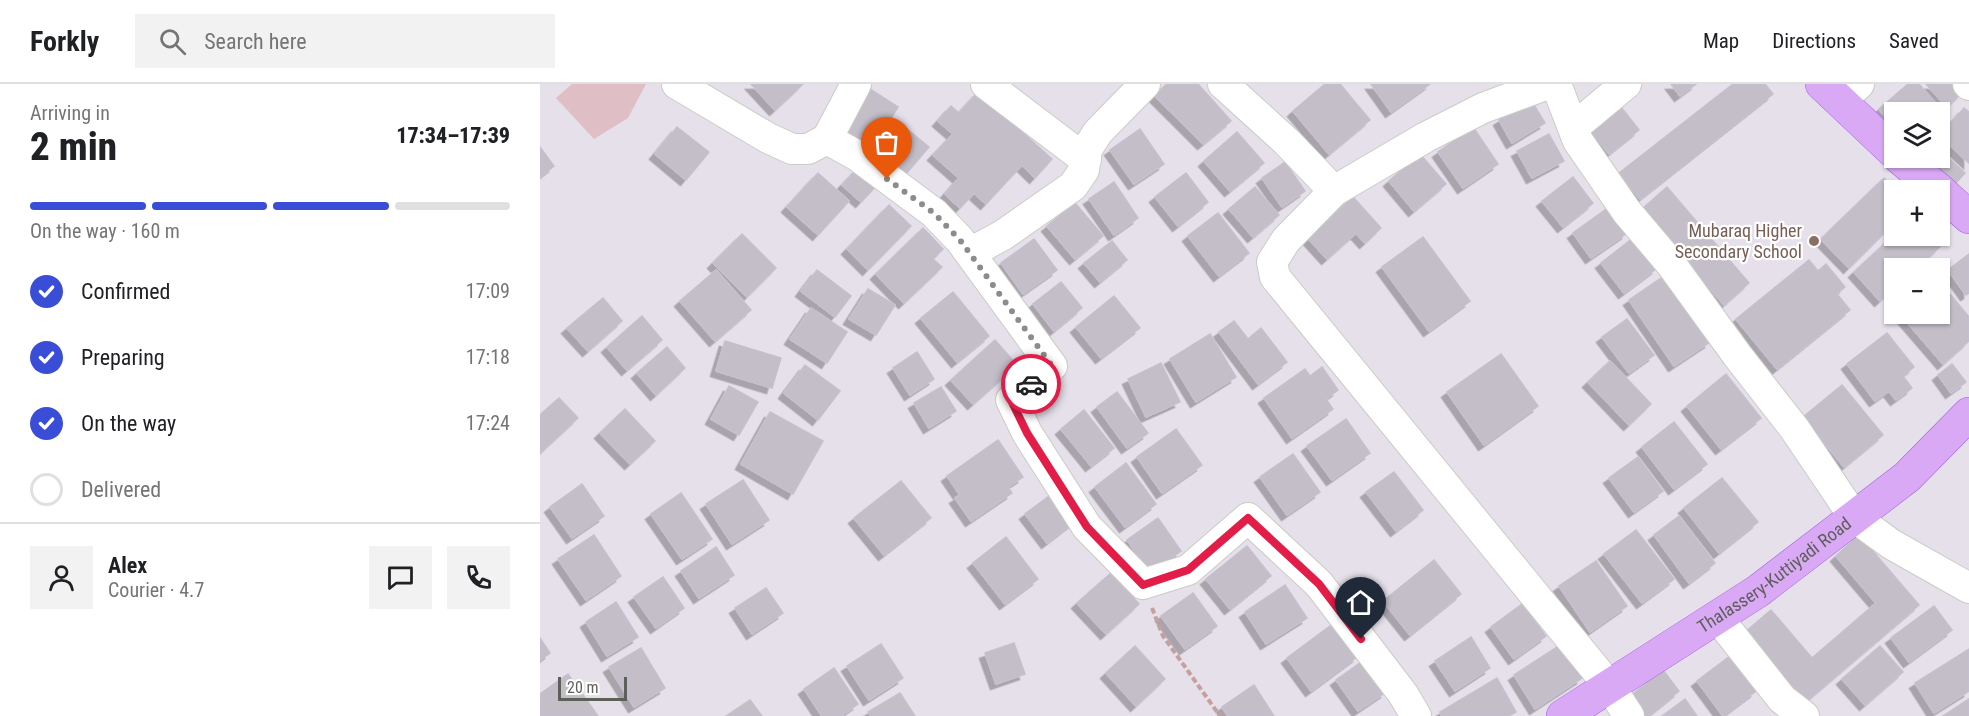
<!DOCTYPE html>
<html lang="en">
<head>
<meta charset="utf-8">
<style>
  body { margin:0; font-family:"Roboto Condensed",sans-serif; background:#f2f2f2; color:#202124; height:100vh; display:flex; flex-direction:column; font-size:22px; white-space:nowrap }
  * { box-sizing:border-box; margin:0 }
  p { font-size:20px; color:#757577 }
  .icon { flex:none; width:33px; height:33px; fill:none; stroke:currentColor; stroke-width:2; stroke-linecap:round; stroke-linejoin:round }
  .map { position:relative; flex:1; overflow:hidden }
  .sheet { display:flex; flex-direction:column; background:#fff; width:540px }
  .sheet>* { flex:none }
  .tools { position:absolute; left:1344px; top:18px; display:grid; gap:12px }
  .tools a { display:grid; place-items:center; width:66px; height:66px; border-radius:0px; background:#fff; box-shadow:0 2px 4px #0004; font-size:30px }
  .scale { position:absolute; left:18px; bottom:15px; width:69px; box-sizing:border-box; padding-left:6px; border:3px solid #5d5f59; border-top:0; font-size:16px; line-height:21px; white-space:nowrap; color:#5d5f59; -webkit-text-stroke:4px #fff; paint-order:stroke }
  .pin { position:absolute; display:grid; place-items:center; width:51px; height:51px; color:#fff; margin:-62px -26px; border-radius:50% 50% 50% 0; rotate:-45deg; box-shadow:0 0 6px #0007 }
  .pin .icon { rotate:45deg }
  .courier { position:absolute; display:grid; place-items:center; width:60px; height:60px; margin:-30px; border:4px solid #e11d48; border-radius:50%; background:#fff; color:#222; box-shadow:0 2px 8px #0007 }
  .headline em { font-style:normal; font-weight:800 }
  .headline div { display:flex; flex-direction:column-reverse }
  .headline { display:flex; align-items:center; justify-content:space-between; height:102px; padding:0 30px }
  h1 { font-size:39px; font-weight:800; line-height:45px }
  .bar { display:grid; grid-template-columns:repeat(4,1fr); gap:9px 6px; align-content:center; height:72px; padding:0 30px }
  .bar i { height:8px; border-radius:4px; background:#e0e0e0 }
  .bar .selected { background:#394dd7 }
  .bar p { grid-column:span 4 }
  .line { display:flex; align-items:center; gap:15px; padding:0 30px; border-top:2px solid #e0e0e0 }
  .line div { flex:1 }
  .round { display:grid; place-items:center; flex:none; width:63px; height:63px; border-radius:0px; background:#f2f2f2 }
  ol { padding:0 30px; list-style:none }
  li { display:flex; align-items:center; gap:18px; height:66px }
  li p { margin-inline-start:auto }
  li .icon { padding:6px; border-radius:50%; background:#394dd7; color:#fff; stroke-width:4 }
  li:last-child { color:#757577 }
  li i { width:33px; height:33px; border:3px solid #e0e0e0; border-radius:50% }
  header { display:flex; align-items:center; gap:36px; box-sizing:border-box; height:84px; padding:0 30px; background:#fff; border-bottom:2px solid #e0e0e0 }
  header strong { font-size:28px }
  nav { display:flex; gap:33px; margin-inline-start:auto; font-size:21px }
  .search { width:420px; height:54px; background:#f2f2f2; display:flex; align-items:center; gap:15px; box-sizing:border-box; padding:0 21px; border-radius:0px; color:#757577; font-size:22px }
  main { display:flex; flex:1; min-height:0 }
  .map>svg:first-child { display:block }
</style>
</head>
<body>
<header>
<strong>Forkly</strong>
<div class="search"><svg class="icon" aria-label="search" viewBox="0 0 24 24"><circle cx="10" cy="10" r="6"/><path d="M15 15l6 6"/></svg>Search here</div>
<nav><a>Map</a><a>Directions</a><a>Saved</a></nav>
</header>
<main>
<section class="sheet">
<div class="headline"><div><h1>2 min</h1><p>Arriving in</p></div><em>17:34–17:39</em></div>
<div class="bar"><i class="selected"></i><i class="selected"></i><i class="selected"></i><i></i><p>On the way · 160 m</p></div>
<ol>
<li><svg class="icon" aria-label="check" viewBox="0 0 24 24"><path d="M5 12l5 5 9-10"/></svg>Confirmed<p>17:09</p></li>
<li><svg class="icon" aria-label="check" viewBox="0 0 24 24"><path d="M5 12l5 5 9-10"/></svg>Preparing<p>17:18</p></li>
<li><svg class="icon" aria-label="check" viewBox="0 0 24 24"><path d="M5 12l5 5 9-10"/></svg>On the way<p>17:24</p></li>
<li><i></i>Delivered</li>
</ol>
<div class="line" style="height:108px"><a class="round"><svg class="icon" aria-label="person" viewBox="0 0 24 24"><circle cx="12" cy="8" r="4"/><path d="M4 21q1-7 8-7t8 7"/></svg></a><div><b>Alex</b><p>Courier · 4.7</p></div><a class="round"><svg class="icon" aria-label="chat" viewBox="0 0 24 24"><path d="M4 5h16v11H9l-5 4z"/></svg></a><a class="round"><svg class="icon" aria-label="phone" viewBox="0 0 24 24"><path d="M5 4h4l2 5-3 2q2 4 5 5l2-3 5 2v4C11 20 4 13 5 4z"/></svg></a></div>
</section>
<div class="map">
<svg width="1429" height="632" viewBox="0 0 1429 632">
  <defs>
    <filter id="shadow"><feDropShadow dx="-5.5" dy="5.5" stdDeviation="0" flood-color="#0004"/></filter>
  </defs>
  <rect width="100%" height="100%" fill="#e6e0ea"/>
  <path fill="#e0bec5" d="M32,0h74l-18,34 -34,21 -38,-41z"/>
  <path fill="#c3bec8" stroke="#c6bfce" stroke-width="1.5" filter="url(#shadow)" d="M211,0h52l-28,26z
    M627,0h31l33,37 -28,23 -49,-49z
    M785,0h15l30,36 -41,34 -36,-43z
    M831,0h59l-39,28z
    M1131,0h25l-16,12z
    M1193,0h32l8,10 -133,105 -21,-26z
    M1368,0h11l23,27 -2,2 -46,-1v15l-15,-18z
    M1386,0h28l8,9 -15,14z
    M330,5l28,18 -25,41 -29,-18z
    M438,8l74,67 -17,19 -13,-13 -36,39 -12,-11 -14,15 -15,-14 14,-16 -26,-23 20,-21 -15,-13 13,-15 8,7z
    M991,16l14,23 -33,20 -13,-23z
    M1077,18l22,28 -30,24 -22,-28z
    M1424,24l5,4v51l-29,-27z
    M361,40l28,23 -25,29 -27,-23z
    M137,43l32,25 -23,28 -31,-26z
    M933,43l25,37 -35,24 -25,-36z
    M600,45l24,35 -30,20 -24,-34z
    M697,48l27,31 -34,28 -26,-30z
    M1009,50l15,27 -32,17 -15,-27z
    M0,63l14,19 -14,11z
    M1400,66l25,23 -13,14 -31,-29h19z
    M880,70l26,30 -32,27 -25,-30z
    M745,78l20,29 -23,16 -20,-29z
    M318,84l19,17 -16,17 -19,-17z
    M278,89l31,28 -31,34 -31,-28z
    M646,89l22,29 -30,24 -23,-29z
    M1033,93l20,26 -30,24 -21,-26z
    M1344,94l11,12 -1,33 -45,45 -28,-29z
    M574,98l24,36 -24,17 -25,-36z
    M715,103l24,28 -26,22 -24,-28z
    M1127,103l82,96 -25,22 -82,-96z
    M813,113l28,31 -16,15 -9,-10 -29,26 -19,-21z
    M535,119l28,33 -28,23 -28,-33z
    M349,121l22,21 -43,44 -21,-21z
    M1069,123l18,26 -36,25 -18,-25z
    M678,129l31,40 -30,23 -31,-40z
    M383,144l20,21 -10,10 9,8 -38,36 -28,-29z
    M202,150l34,34 -29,29 -34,-34z
    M1354,151l36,1 10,11 -24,21h-22v20l-14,13 -26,-29z
    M883,153l47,64 -41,30 -47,-64z
    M1093,154l24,30 -33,25 -23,-30z
    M494,155l23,31 -34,24 -22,-31z
    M572,157l15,19 -27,22 -16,-19z
    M1429,170v39l-3,2 -18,-25z
    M1269,176l9,11 8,-7 19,23 -8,7 13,16 -73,59 -41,-50z
    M176,186l35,40 -36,31 -35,-40z
    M277,186l34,26 -16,21 -34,-26z
    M1124,192l46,66 -36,24 -45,-66z
    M521,198l21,26 -28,23 -21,-27z
    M1400,198l29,35v24l-26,23 -43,-50h40z
    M328,205l27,16 -19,30 -27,-16z
    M413,208l36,44 -32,26 -36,-44z
    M574,212l26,32 -39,30 -25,-31z
    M63,214l19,23 -34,30 -21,-23z
    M271,224l36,24 -20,31 -37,-24z
    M102,232l20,24 -35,30 -20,-23z
    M1087,235l27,36 -25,18 -27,-36z
    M694,237l14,18 13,-11 26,34 -29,22 -39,-52z
    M1347,249l27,34 -11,9 9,12 -16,12 -7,-9 -14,10 -28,-37z
    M670,250l26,43 -40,25 -26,-43z
    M455,256l22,25 -44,39 -22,-24z
    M185,257l56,17 -9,30 -56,-17z
    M127,263l18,21 -29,27 -19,-22z
    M377,268l17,27 -24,16 -17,-27z
    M961,270l37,52 -54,39 -37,-53z
    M1070,277l41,43 -22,21 -41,-43z
    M621,279l19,39 -34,15 -18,-38z
    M1412,280l14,18 -15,11 -13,-18z
    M265,281l35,26 -22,29 -34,-27z
    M782,283l16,23 -12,9 7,10 -41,29 -28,-40 41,-29 5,7z
    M1186,290l35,44 -40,31 -34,-43z
    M1302,301l41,50 -39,32 -41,-50z
    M189,302l29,16 -19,33 -28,-16z
    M401,303l15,24 -27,17 -15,-25z
    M577,308l31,41 -21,15 -30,-41z
    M19,314l19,20 -38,35v-38z
    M85,325l30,32 -25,23 -30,-31z
    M544,326l30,38 -23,18 -30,-37z
    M230,328l53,29 -30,53 -52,-30z
    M806,335l24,34 -38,27 -25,-34z
    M1134,338l33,42 -33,25 -32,-42z
    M636,345l26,36 -40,28 -25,-36z
    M458,356l25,37 -15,10 4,6 -41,28 -16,-23 5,-3 -13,-19z
    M753,370l27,38 -33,23 -27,-38z
    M1098,373l25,34 -29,21 -25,-34z
    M586,379l30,41 -31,23 -30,-40z
    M854,388l29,38 -27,21 -30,-39z
    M1182,394l36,44 -39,31 -35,-45z
    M203,396l26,40 -37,24 -26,-40z
    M361,397l30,37 -47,37 -30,-37z
    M42,400l22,32 -32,22 -22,-31z
    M141,409l31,46 -30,20 -31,-45z
    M513,409l22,28 -28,22 -22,-29z
    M1139,432l36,47 -26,20 -35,-48z
    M618,434l23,33 -31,22 -23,-33z
    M1096,446l38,49 -32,24 -38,-49z
    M54,451l27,41 -35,24 -28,-41z
    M1319,451l60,70 -115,98 -60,-70 27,-23 41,48 64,-55 -40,-47z
    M466,453l32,42 -33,25 -32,-41z
    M707,462l24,30 -41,33 -24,-30z
    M176,463l18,28 -35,23 -18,-27z
    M894,476l27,34 -51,41 -27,-34z
    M1056,477l31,45 -37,26 -31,-46z
    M571,489l28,31 -33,30 -29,-31z
    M123,493l21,31 -28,20 -22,-31z
    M745,501l22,33 -41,26 -21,-32z
    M226,504l17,25 -31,21 -17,-26z
    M653,509l24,33 -32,23 -24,-33z
    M76,518l22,35 -31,19 -21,-34z
    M982,520l24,32 -32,23 -23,-32z
    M1394,522l18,24 -43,32 -18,-24z
    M794,539l24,33 -47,35 -24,-33z
    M931,553l19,31 -35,23 -20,-30z
    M0,554l10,15 -10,7z
    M474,559l11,31 -29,10 -11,-31z
    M341,560l22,34 -34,22 -22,-34z
    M1020,561l22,33 -47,31 -21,-34z
    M595,562l30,33 -29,27 -30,-33z
    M1340,562l23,26 -38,33 -23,-26z
    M101,564l24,40 -31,19 -25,-40z
    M1429,565v42l-35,22 -19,-30z
    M1190,572l26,35 -33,25 -26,-35z
    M824,576l22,32 -28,19 -22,-31z
    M294,584l24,36 -17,12h-19l-18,-27z
    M1123,586l16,21 -31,25h-4l-15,-19z
    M28,590l30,42h-58v-22z
    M957,594l19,34 -7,4h-67l-2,-4z
    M714,601l20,31h-46l-6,-9z
    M360,609l15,23h-44l-3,-4z
    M1145,615l12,17h-35z
    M1429,615v17h-26z
    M210,616l12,16h-36z"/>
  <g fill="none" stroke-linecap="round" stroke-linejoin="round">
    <defs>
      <path id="minor" d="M137,0l91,54 24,11h16l19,-10 29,-55
        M446,0l100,76
        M683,0l63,57 48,50 92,-54 57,-29 65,-24
        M1016,0l22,57 49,71 44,52 66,91 57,73 60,89 37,27 78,44
        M1428,0l1,1
        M1300,17l19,-17
        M1033,44l53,-44
        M287,55l29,16 78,58 26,27 92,126 -41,34 16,33 60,94 56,57 45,-14 60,-52 71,66 84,110 13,22
        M794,107l-48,49 -14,22 3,15 335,410 19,29
        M430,169l33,-18 70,-49 11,-16 3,-21 11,-17 47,-48
        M1178,534l64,81 22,17"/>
      <g id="major">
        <path d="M1282,0l72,68"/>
        <path d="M1360,74l39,32"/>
        <path d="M1400,107l29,26"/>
        <path id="s1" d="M1023,632l195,-125 149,-114 62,-63"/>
      </g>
    </defs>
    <use href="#minor" stroke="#caccc6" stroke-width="32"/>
    <use href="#major" stroke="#a361e2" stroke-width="34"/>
    <path stroke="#c79f9d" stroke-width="4" stroke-dasharray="6 3" stroke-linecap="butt" d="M612,524l11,28 57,80"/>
    <use href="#minor" stroke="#fff" stroke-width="30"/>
    <use href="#major" stroke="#daa9f6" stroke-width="33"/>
  </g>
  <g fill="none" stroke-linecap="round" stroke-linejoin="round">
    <path stroke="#8d8c8c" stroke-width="6" stroke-dasharray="0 10.8" d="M347,95l47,34 26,27 92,126 -21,18"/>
    <path stroke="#e11d48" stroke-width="8" d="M491,300l-20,16 16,33 60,94 56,58 45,-15 60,-52 71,66 42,55"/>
  </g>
  <circle fill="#8d6e63" stroke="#fff" stroke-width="2" cx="1274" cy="157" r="6"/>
  <g text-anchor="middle" stroke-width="4.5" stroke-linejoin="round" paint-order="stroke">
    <g font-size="18" fill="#785e54" stroke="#fff" text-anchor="end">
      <text x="1262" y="153">Mubaraq Higher<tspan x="1262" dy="21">Secondary School</tspan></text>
    </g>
    <g font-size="18" fill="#5d5f59" stroke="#fff">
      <text dy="6" stroke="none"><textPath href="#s1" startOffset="254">Thalassery-Kuttiyadi Road</textPath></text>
    </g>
  </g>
</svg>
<div class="tools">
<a><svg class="icon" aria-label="layers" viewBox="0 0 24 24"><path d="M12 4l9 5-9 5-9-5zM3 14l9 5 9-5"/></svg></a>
<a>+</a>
<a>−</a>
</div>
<div class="scale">20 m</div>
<div class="pin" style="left:347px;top:95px;background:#ea580c"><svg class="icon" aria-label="bag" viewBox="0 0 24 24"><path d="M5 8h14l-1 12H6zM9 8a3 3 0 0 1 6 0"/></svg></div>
<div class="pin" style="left:821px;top:555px;background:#1f2937"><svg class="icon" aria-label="home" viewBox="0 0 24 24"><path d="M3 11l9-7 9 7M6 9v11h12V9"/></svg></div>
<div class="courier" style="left:491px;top:300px"><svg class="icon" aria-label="car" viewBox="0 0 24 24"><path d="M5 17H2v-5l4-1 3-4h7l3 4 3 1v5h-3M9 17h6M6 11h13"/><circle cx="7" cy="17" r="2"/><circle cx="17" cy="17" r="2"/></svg></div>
</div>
</main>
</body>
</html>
